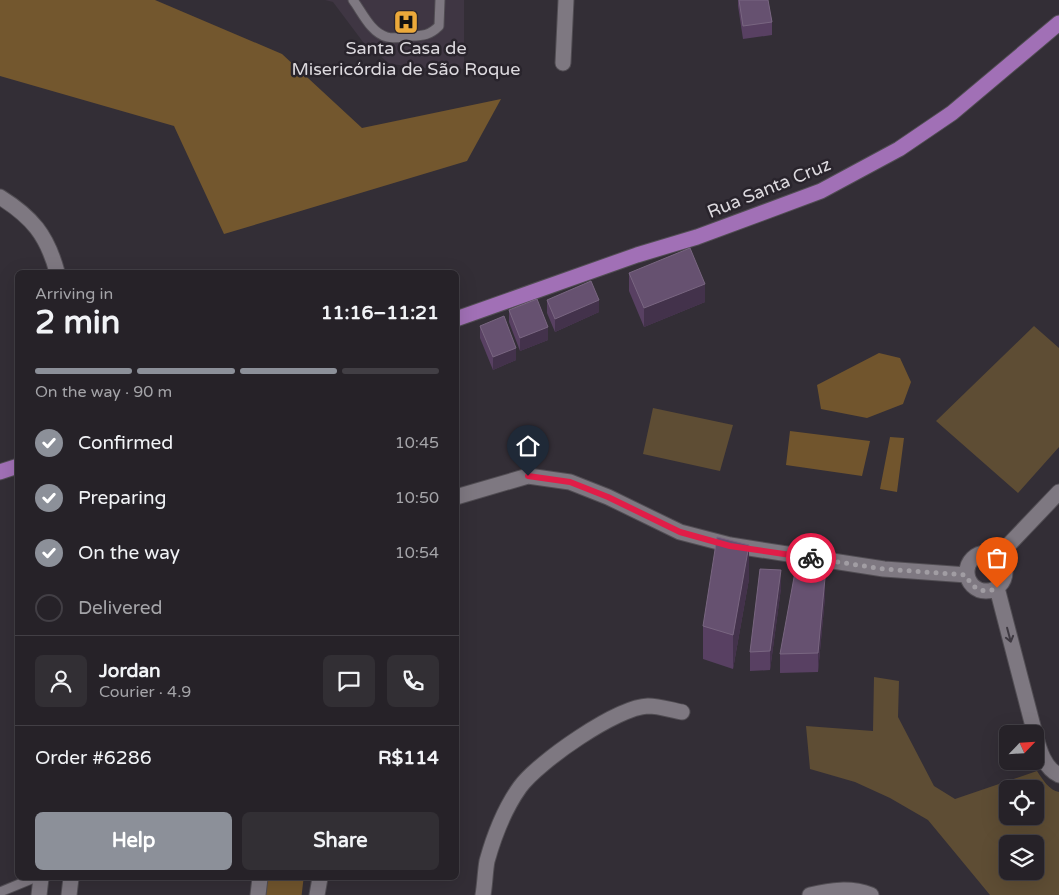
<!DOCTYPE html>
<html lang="en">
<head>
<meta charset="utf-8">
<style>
  body { margin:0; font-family:"Varela Round",sans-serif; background:#322f34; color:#f1f3f6; height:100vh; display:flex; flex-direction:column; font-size:19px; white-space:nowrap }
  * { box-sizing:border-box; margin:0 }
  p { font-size:16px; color:#a4a4a8 }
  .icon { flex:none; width:28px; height:28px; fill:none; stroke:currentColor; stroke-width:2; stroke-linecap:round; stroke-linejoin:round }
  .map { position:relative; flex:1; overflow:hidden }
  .drawer { position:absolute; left:15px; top:270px; width:444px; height:610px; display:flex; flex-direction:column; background:#262228; border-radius:8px; box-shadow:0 5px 20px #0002,0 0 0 1px #423f45 }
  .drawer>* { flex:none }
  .needle { width:32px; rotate:65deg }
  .buttons { position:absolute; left:999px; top:725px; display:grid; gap:10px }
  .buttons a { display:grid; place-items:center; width:45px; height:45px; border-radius:8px; background:#262228; box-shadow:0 5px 20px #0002,0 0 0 1px #423f45; font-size:25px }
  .pin { position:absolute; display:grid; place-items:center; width:42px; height:42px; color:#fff; margin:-51px -21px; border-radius:50% 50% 50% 0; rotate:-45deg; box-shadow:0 0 5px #0007 }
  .pin .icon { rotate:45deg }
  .courier { position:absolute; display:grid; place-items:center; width:50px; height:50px; margin:-25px; border:4px solid #e11d48; border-radius:50%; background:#fff; color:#222; box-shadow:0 1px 6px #0007 }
  .head em { font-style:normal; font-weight:700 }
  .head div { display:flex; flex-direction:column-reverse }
  .head { display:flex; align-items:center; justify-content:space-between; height:85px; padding:0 20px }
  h1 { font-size:32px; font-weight:700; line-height:38px }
  .bar { display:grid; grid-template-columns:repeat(4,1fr); gap:8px 5px; align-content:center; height:60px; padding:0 20px }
  .bar i { height:6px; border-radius:4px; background:#423f45 }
  .bar .on { background:#8c9099 }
  .bar p { grid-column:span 4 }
  .line { display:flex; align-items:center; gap:12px; padding:0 20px; border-top:1px solid #423f45 }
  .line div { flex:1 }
  .round { display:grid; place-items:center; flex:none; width:52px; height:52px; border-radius:8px; background:#322f34 }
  ol { padding:0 20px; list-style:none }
  li { display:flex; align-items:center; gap:15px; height:55px }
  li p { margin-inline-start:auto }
  li .icon { padding:5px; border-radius:50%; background:#8c9099; color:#fff; stroke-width:4 }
  li:last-child { color:#a4a4a8 }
  li i { width:28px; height:28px; border:2px solid #423f45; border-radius:50% }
  .primary-button { display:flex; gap:10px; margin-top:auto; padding:10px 20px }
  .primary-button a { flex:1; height:58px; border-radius:8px; background:#8c9099; color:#fff; font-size:20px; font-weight:700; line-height:58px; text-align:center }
  .primary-button a+a { background:#322f34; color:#f1f3f6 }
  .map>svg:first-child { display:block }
</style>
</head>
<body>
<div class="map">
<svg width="1059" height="895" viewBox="0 0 1059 895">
  <rect width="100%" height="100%" fill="#332e36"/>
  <path fill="#3f3643" d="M325,0h139v69l-38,-1 -36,-4 -27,-22 -30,-40z"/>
  <path fill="#5e4d34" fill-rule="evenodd" d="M1034,326l25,22v99l-41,46 -82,-72z
    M653,408l80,17 -13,46 -77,-17z
    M874,677l25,4 -1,36 36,69 21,13 82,-28c6,9 12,19 22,21v103h-69l-62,-75 -38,-22 -35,-16 -45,-13 -4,-43 67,5zM1008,789h27v27h-27zM1008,844h27v27h-27z"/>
  <path fill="#73572e" d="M0,0h155l127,54 80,74 139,-29 -34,62 -243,73 -50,-108 -174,-50z"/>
  <path fill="#71552d" d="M879,353l21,5 11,24 -8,22 -36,14 -46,-9 -4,-24z
    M790,431l80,10 -8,35 -76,-11z
    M890,437l14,1 -7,54 -17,-3z"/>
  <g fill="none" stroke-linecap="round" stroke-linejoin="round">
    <path stroke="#71552d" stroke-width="39" d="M282,895l2,-17"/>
    <defs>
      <path id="service" d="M353,0c9,12 18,33 34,37 7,2 17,0 24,-1 12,0 19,-1 28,-10l1,-26
        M0,892l34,-14"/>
      <path id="minor" d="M563,63l3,-63
        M0,197c32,20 47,38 57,75
        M456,497l72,-21 42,6 38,15 72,35 50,13 154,24 83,6
        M967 572a19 19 0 1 1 38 0a19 19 0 1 1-38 0Z
        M998,556l61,-64
        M997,588l38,146
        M1035,734c4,15 9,34 24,41
        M39,895l2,-17
        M69,895l2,-17
        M258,895l2,-17
        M317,895l3,-17
        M483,895c2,-11 2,-23 4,-34 7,-25 18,-53 33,-74 18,-25 97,-80 128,-81 11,0 23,4 34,6
        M810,895c21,-5 40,-8 61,0"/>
      <path id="primary" d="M456,319l181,-64 60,-18 124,-46 78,-42 53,-36 107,-90
        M0,472l18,-6"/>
    </defs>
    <use href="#service" stroke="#514d53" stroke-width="11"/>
    <use href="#minor" stroke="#514d53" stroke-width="17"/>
    <use href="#primary" stroke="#514d53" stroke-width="17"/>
    <use href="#service" stroke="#7e7881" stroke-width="9"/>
    <use href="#minor" stroke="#7e7881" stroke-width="15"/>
    <use href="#primary" stroke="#a170b6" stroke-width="15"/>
  </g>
  <path fill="#584062" d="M738,0h30l4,22v13l-29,4 -5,-33z
    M629,273l76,29 -61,25 -15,-36z
    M547,300l52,12 -44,20 -8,-19z
    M509,310l39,30 -28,11 -11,-29z
    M480,326l36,34 -23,10 -13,-32z
    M749,579l-16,90 -30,-10v-33z
    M781,588l-11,82 -20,1v-19z
    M825,597l-7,75 -38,1v-19z"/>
  <path fill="#43324b" d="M705,284v18l-61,25v-19z
    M599,300v12l-44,20v-13z
    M548,327v13l-28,11v-13z
    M516,348v12l-23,10v-13z
    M749,545v34l-16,90v-34z
    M781,570v18l-11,82v-19z
    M825,578v19l-7,75v-19z"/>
  <path fill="#665170" stroke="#796681" d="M739,0h29l4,22 -29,4z
    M690,248l15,36 -61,24 -15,-35z
    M591,281l8,19 -44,19 -8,-19z
    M537,299l11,28 -28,11 -11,-28z
    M504,316l12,32 -23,9 -13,-31z
    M717,537l32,8 -16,90 -30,-9z
    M760,569l21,1 -11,81 -20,1z
    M795,572l30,6 -7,75 -38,1z"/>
  <defs><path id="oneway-shaft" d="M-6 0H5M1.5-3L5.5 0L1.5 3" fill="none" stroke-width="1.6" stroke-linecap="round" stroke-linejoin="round" transform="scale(1.25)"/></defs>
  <use stroke="#3e3941" href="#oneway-shaft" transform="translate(1009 635) rotate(75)"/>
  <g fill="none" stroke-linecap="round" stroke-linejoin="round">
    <path stroke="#a19da3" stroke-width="5" stroke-dasharray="0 9" d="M811,558l73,11 82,6c6,13 16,20 31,13"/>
    <path stroke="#e11d48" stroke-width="6" d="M528,476l42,6 38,15 72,35 50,14 81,12"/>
  </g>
  <defs>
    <symbol id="hospital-square" viewBox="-11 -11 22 22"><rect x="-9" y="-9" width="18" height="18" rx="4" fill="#eca93a" stroke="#29242c"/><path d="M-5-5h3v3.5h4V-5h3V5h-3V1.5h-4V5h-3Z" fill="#111"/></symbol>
  </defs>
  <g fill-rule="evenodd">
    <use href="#hospital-square" x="392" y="8" width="28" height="28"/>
  </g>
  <g text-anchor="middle" stroke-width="5" stroke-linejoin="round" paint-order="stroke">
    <g font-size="18" fill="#dcd9de" stroke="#29242c">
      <text x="406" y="54">Santa Casa de<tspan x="406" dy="21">Misericórdia de São Roque</tspan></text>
    </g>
    <g font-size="18" fill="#dcd9de" stroke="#29242c">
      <text transform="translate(769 188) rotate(-22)" y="6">Rua Santa Cruz</text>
    </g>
  </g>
</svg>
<div class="buttons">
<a><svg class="needle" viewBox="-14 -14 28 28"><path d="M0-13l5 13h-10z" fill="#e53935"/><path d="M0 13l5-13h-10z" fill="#a4a4a8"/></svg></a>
<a><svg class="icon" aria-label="locate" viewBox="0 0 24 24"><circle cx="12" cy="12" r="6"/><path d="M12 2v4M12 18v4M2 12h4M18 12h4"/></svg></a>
<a><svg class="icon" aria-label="layers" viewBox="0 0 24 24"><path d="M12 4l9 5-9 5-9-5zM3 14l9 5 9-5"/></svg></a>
</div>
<div class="pin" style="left:997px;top:588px;background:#ea580c"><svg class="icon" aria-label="bag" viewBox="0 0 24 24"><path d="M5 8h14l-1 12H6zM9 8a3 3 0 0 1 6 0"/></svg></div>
<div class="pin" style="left:528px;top:476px;background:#1f2937"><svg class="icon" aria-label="home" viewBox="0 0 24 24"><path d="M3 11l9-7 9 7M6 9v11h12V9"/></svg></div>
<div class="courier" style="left:811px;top:558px"><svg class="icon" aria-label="bike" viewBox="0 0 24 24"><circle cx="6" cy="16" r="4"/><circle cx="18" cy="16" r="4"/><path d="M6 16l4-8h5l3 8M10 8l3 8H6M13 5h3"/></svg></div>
<section class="drawer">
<div class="head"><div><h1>2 min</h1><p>Arriving in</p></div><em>11:16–11:21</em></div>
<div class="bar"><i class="on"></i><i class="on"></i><i class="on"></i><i></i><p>On the way · 90 m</p></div>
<ol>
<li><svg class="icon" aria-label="check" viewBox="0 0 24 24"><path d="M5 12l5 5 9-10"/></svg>Confirmed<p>10:45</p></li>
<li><svg class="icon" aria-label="check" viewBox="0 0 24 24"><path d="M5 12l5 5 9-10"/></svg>Preparing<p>10:50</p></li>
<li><svg class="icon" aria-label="check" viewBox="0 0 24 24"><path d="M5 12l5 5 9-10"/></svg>On the way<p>10:54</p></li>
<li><i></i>Delivered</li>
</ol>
<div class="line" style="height:90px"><a class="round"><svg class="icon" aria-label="person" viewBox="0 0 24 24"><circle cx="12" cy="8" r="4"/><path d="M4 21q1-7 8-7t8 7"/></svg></a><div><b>Jordan</b><p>Courier · 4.9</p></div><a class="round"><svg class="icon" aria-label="chat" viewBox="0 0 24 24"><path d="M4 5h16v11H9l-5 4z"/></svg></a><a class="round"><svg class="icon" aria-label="phone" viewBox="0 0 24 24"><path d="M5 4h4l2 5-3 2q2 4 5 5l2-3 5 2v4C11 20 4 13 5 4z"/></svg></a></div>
<div class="line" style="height:65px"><div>Order #6286</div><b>R$114</b></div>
<div class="primary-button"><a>Help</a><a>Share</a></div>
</section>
</div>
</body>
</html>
